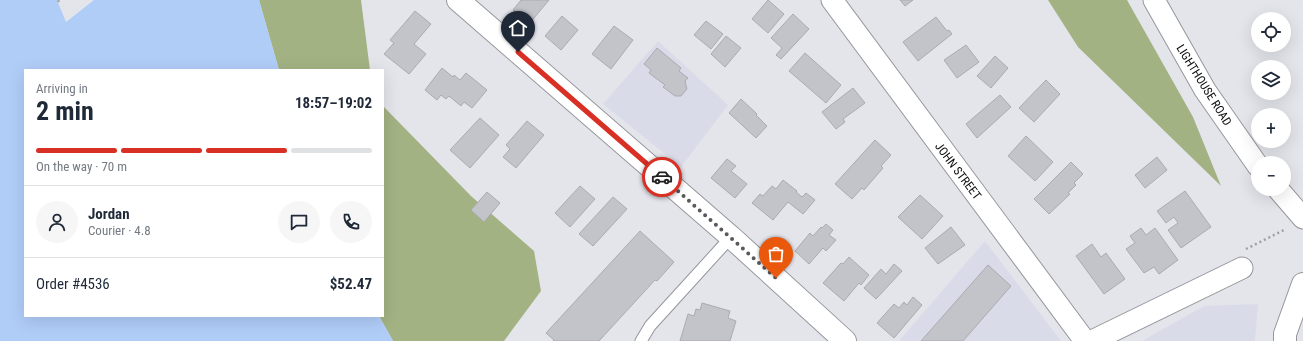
<!DOCTYPE html>
<html lang="en">
<head>
<meta charset="utf-8">
<style>
  body { margin:0; font-family:"Roboto Condensed",sans-serif; background:#f6f6f7; color:#1f2937; height:100vh; display:flex; flex-direction:column; font-size:15px; white-space:nowrap }
  * { box-sizing:border-box; margin:0 }
  p { font-size:13px; color:#747a83 }
  .icon { flex:none; width:22px; height:22px; fill:none; stroke:currentColor; stroke-width:2; stroke-linecap:round; stroke-linejoin:round }
  .map { position:relative; flex:1; overflow:hidden }
  .details { position:absolute; left:24px; top:69px; width:360px; height:248px; display:flex; flex-direction:column; background:#fff; border-radius:0px; box-shadow:0 4px 16px #0002 }
  .details>* { flex:none }
  .controls { position:absolute; left:1251px; top:12px; display:grid; gap:8px }
  .controls a { display:grid; place-items:center; width:40px; height:40px; border-radius:50%; background:#fff; box-shadow:0 4px 16px #0002; font-size:20px }
  .pin { position:absolute; display:grid; place-items:center; width:34px; height:34px; color:#fff; margin:-41px -17px; border-radius:50% 50% 50% 0; rotate:-45deg; box-shadow:0 0 4px #0007 }
  .pin .icon { rotate:45deg }
  .courier { position:absolute; display:grid; place-items:center; width:40px; height:40px; margin:-20px; border:3px solid #d93025; border-radius:50%; background:#fff; color:#222; box-shadow:0 1px 5px #0007 }
  .summary em { font-style:normal; font-weight:700 }
  .summary div { display:flex; flex-direction:column-reverse }
  .summary { display:flex; align-items:center; justify-content:space-between; height:68px; padding:0 12px }
  h1 { font-size:26px; font-weight:700; line-height:30px }
  .bar { display:grid; grid-template-columns:repeat(4,1fr); gap:6px 4px; align-content:center; height:48px; padding:0 12px }
  .bar i { height:5px; border-radius:3px; background:#e0e1e3 }
  .bar .current { background:#d93025 }
  .bar p { grid-column:span 4 }
  .line { display:flex; align-items:center; gap:10px; padding:0 12px; border-top:1px solid #e0e1e3 }
  .line div { flex:1 }
  .round { display:grid; place-items:center; flex:none; width:42px; height:42px; border-radius:21px; background:#f6f6f7 }
  .map>svg:first-child { display:block }
</style>
</head>
<body>
<div class="map">
<svg width="1303" height="341" viewBox="0 0 1303 341">
  <rect width="100%" height="100%" fill="#e4e5eb"/>
  <path fill="#d9dbe9" d="M658,41l70,64 -47,62 -78,-63z
    M985,241l76,100h-162z
    M1258,304l-3,37h-113l62,-35z"/>
  <path fill="#a3b283" d="M259,0h102l9,70h-91z
    M1048,0h79l66,117 28,69 -143,-139z
    M383,106l88,90 63,55 7,40 -37,50h-111l-14,-25h4z"/>
  <path fill="#b0cdf8" d="M0,0h57l9,22 28,-22h165l20,70h-254v246h354l14,25h-393z"/>
  <path fill="#c3c4ca" stroke="#aaabb1" d="M521,0h28l-20,24 -16,-14z
    M768,0l16,14 -16,19 -16,-14z
    M900,0h13l-8,6z
    M415,11l16,13 -17,20 12,10 -17,20 -25,-20 10,-11 -4,-3z
    M793,14l16,15 -28,30 -5,-4 6,-7 -11,-10z
    M562,16l16,14 -17,20 -16,-14z
    M936,17l11,14 2,-1 3,4 -34,27 -15,-19z
    M706,21l17,13 -12,15 -17,-14z
    M614,26l19,14 -22,29 -19,-15z
    M726,36l15,12 -16,19 -14,-13z
    M966,45l13,17 -22,16 -13,-18z
    M657,48l24,20 -2,3 9,7 -3,3 2,8 -6,7h-6l-12,-9 2,-2 -16,-12 2,-3 -7,-6z
    M805,53l36,32 -15,18 -37,-32z
    M995,56l13,12 -17,20 -14,-12z
    M442,68l11,9 1,-2 6,5 6,-7 21,17 -15,18 -8,-6 -3,4 -12,-10 -3,3 -5,-4 -4,5 -12,-10z
    M1046,80l14,14 -26,28 -15,-14z
    M853,88l12,15 -22,16 2,3 -9,7 -14,-17z
    M1000,95l11,12 -34,31 -11,-14z
    M741,99l16,15 -1,1 11,11 -11,12 -27,-25z
    M480,118l19,17 -29,33 -20,-18z
    M527,121l17,14 -28,33 -13,-11 7,-8 -4,-4z
    M1026,136l27,26 -18,19 -27,-25z
    M875,140l16,15 -10,11 2,2 -19,22 -2,-2 -10,11 -17,-15z
    M1157,157l10,13 -22,18 -10,-13z
    M727,159l9,7 -5,5 16,13 -12,14 -24,-20z
    M1071,162l12,12 -9,9 2,2 -8,8 2,1 -21,20 -15,-15z
    M783,180l14,11 -1,1 6,5 4,-4 9,7 -12,14 -15,-12 -15,18 -21,-17 8,-9 3,2 9,-10 4,3z
    M580,186l15,13 -25,28 -15,-14z
    M1185,191l26,36 -30,21 -13,-18 10,-7 -4,-6 -8,6 -9,-12z
    M487,192l13,11 -16,19 -13,-12z
    M920,195l23,21 -21,23 -24,-22z
    M613,197l14,12 -34,37 -14,-12z
    M826,224l7,6 -4,5 7,5 -10,11 -3,-3 -14,16 -14,-13 15,-18 3,3 8,-9 1,1z
    M951,227l14,18 -27,19 -13,-16z
    M1141,228l5,7 9,-7 23,32 -19,14 -5,-7 -10,6 -18,-24 9,-6 -5,-7z
    M640,231l34,31 -17,19 -2,-1 -56,61h-46l1,-1 -8,-7z
    M1092,244l9,13 5,-4 19,26 -21,15 -28,-38z
    M849,257l20,18 -8,10 -2,-2 -15,18 -21,-18 18,-20 2,1z
    M894,264l8,7 -26,28 -12,-11 17,-19 5,5z
    M988,265l23,21 -48,55h-42z
    M913,297l9,8 -28,33 -17,-15 17,-19 5,4 5,-6 3,3z
    M702,303l28,8 -2,7 8,3 -6,20h-50l8,-27 6,2 2,-7 4,1z"/>
  <g fill="none" stroke-linecap="round" stroke-linejoin="round">
    <defs>
      <path id="lane" d="M641,341l9,-15 81,-89"/>
      <path id="street" d="M832,0l253,341
        M1154,0l51,90 53,76
        M1278,189l25,29
        M1092,341l150,-73"/>
      <path id="secondary" d="M458,0l273,237 114,104
        M1285,341v-7l18,-50"/>
    </defs>
    <use href="#lane" stroke="#95969c" stroke-width="13"/>
    <use href="#street" stroke="#95969c" stroke-width="23"/>
    <use href="#secondary" stroke="#95969c" stroke-width="24"/>
    <path stroke="#a0a1a6" stroke-width="2.5" stroke-dasharray="2 3" stroke-linecap="butt" d="M58,2l1,-2
      M1246,249l40,-20"/>
    <use href="#lane" stroke="#fff" stroke-width="11"/>
    <use href="#street" stroke="#fff" stroke-width="21"/>
    <use href="#secondary" stroke="#fff" stroke-width="22"/>
  </g>
  <g fill="none" stroke-linecap="round" stroke-linejoin="round">
    <path stroke="#58595c" stroke-width="4" stroke-dasharray="0 7.2" d="M662,177l114,101"/>
    <path stroke="#d93025" stroke-width="5" d="M518,52l144,125"/>
  </g>
  <g text-anchor="middle" stroke-width="4" stroke-linejoin="round" paint-order="stroke">
    <g font-size="12" fill="#0d0d0f" stroke="#fff">
      <text transform="translate(1204 85) rotate(58)" y="4">LIGHTHOUSE ROAD</text>
      <text transform="translate(958 171) rotate(53)" y="4">JOHN STREET</text>
    </g>
  </g>
</svg>
<div class="controls">
<a><svg class="icon" aria-label="locate" viewBox="0 0 24 24"><circle cx="12" cy="12" r="6"/><path d="M12 2v4M12 18v4M2 12h4M18 12h4"/></svg></a>
<a><svg class="icon" aria-label="layers" viewBox="0 0 24 24"><path d="M12 4l9 5-9 5-9-5zM3 14l9 5 9-5"/></svg></a>
<a>+</a>
<a>−</a>
</div>
<div class="pin" style="left:776px;top:278px;background:#ea580c"><svg class="icon" aria-label="bag" viewBox="0 0 24 24"><path d="M5 8h14l-1 12H6zM9 8a3 3 0 0 1 6 0"/></svg></div>
<div class="pin" style="left:518px;top:52px;background:#1f2937"><svg class="icon" aria-label="home" viewBox="0 0 24 24"><path d="M3 11l9-7 9 7M6 9v11h12V9"/></svg></div>
<div class="courier" style="left:662px;top:177px"><svg class="icon" aria-label="car" viewBox="0 0 24 24"><path d="M5 17H2v-5l4-1 3-4h7l3 4 3 1v5h-3M9 17h6M6 11h13"/><circle cx="7" cy="17" r="2"/><circle cx="17" cy="17" r="2"/></svg></div>
<section class="details">
<div class="summary"><div><h1>2 min</h1><p>Arriving in</p></div><em>18:57–19:02</em></div>
<div class="bar"><i class="current"></i><i class="current"></i><i class="current"></i><i></i><p>On the way · 70 m</p></div>
<div class="line" style="height:72px"><a class="round"><svg class="icon" aria-label="person" viewBox="0 0 24 24"><circle cx="12" cy="8" r="4"/><path d="M4 21q1-7 8-7t8 7"/></svg></a><div><b>Jordan</b><p>Courier · 4.8</p></div><a class="round"><svg class="icon" aria-label="chat" viewBox="0 0 24 24"><path d="M4 5h16v11H9l-5 4z"/></svg></a><a class="round"><svg class="icon" aria-label="phone" viewBox="0 0 24 24"><path d="M5 4h4l2 5-3 2q2 4 5 5l2-3 5 2v4C11 20 4 13 5 4z"/></svg></a></div>
<div class="line" style="height:52px"><div>Order #4536</div><b>$52.47</b></div>
</section>
</div>
</body>
</html>
